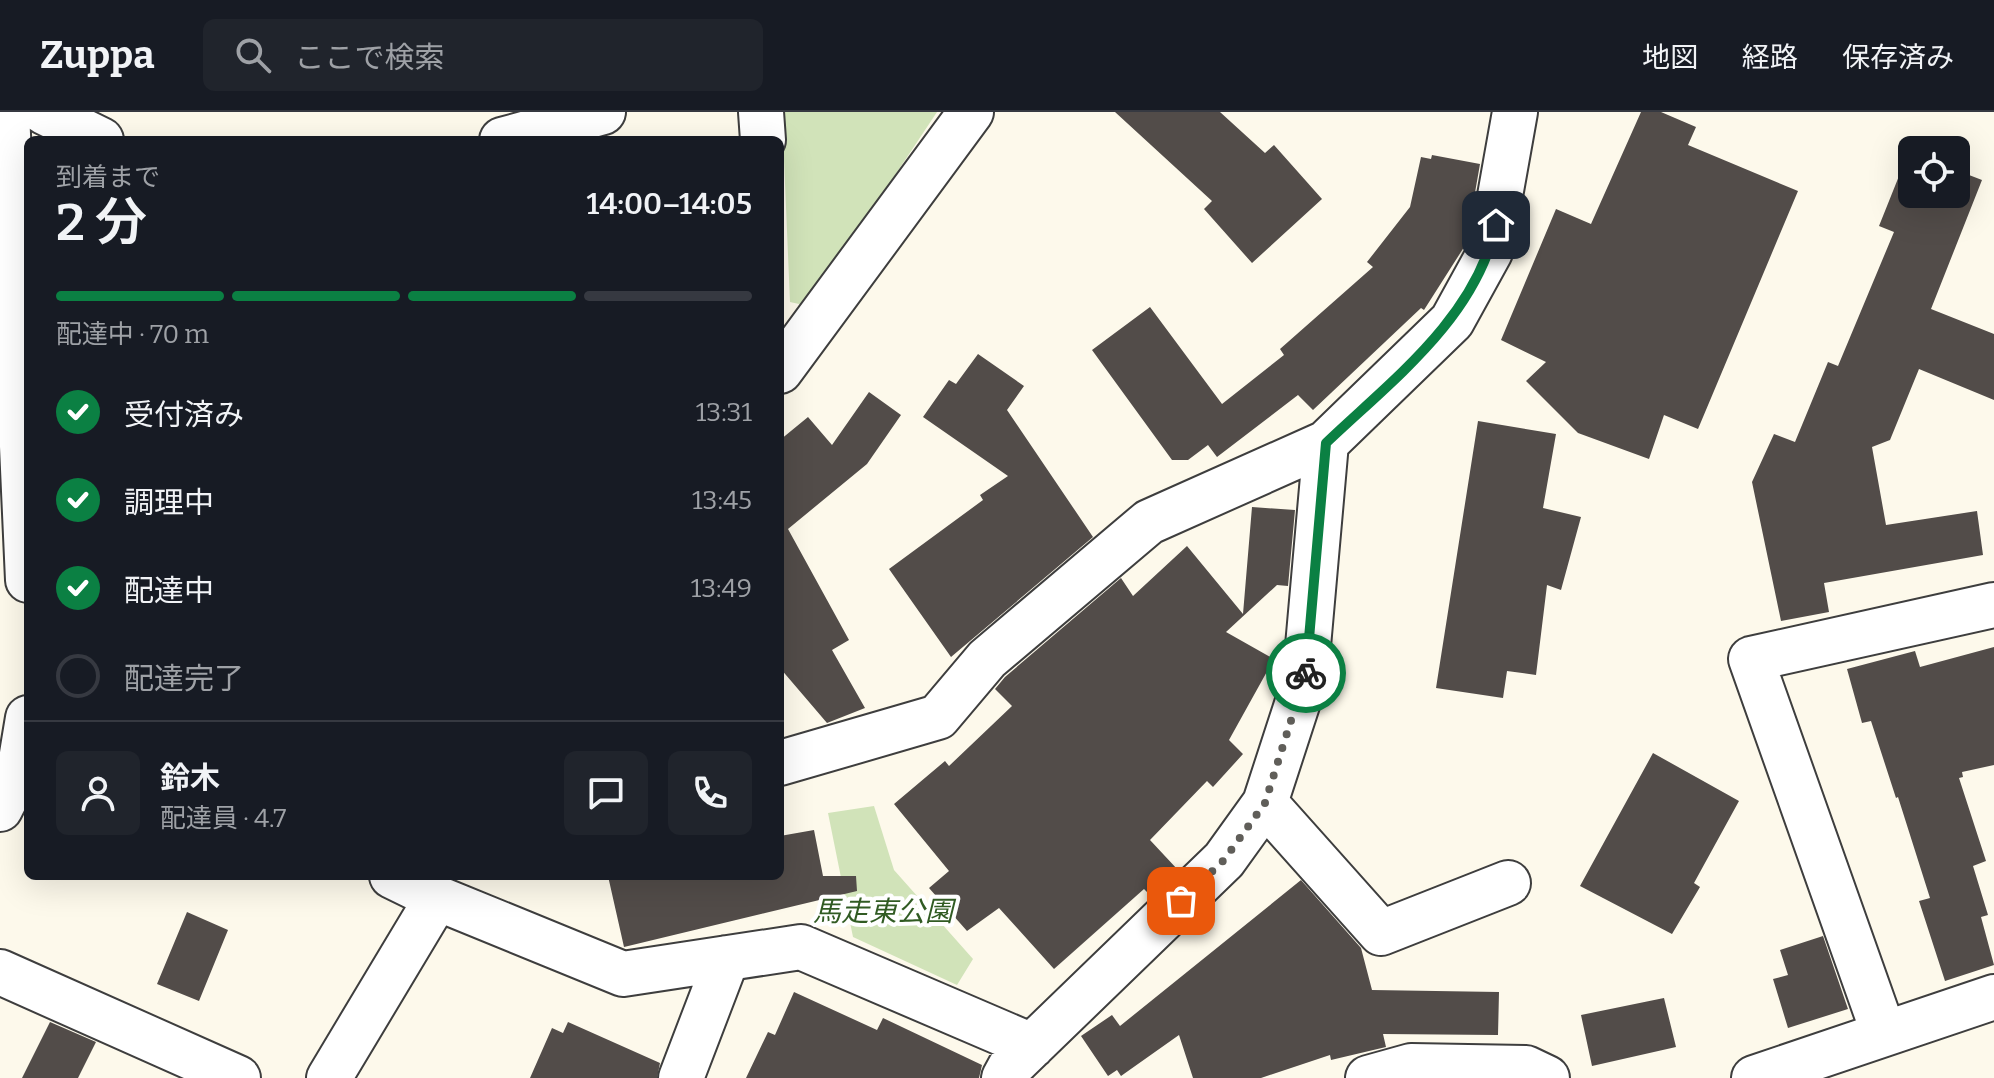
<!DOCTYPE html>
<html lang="ja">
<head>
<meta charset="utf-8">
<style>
  body { margin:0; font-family:Bitter,"Noto Sans JP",serif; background:#20242c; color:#f1f3f6; height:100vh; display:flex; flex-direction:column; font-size:30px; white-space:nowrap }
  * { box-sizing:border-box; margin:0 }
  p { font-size:26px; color:#9ea1a6 }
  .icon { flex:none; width:44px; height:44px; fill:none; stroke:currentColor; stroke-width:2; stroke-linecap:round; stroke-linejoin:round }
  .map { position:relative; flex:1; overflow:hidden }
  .drawer { position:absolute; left:24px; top:24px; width:760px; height:744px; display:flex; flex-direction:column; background:#171b24; border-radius:12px; box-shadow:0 8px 32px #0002 }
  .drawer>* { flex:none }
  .buttons { position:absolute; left:1898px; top:24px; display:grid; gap:16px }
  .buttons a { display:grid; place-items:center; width:72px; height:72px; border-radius:12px; background:#171b24; box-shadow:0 8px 32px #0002; font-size:40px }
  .pin { position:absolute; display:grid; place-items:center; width:68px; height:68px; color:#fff; margin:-34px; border-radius:16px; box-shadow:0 4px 12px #0006 }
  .courier { position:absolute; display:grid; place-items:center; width:80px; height:80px; margin:-40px; border:6px solid #0b8043; border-radius:50%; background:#fff; color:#222; box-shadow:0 2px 10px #0007 }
  .summary em { font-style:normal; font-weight:600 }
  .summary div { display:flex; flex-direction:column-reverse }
  .summary { display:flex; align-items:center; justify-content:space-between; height:136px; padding:0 32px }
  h1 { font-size:52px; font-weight:600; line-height:60px }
  .bar { display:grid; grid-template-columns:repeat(4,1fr); gap:12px 8px; align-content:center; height:96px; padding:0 32px }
  .bar i { height:10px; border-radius:6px; background:#363941 }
  .bar .active { background:#0b8043 }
  .bar p { grid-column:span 4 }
  .line { display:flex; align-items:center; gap:20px; padding:0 32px; border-top:2px solid #363941 }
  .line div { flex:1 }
  .round { display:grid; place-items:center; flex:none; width:84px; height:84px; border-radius:12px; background:#20242c }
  ol { padding:0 32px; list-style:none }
  li { display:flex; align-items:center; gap:24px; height:88px }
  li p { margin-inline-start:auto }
  li .icon { padding:8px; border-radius:50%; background:#0b8043; color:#fff; stroke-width:4 }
  li:last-child { color:#9ea1a6 }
  li i { width:44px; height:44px; border:4px solid #363941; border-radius:50% }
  header { display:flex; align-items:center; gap:48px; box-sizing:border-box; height:112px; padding:0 40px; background:#171b24; border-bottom:2px solid #363941 }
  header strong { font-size:38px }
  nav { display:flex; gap:44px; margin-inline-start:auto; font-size:28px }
  .search { width:560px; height:72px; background:#20242c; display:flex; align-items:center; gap:20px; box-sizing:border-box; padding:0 28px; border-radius:12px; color:#9ea1a6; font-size:30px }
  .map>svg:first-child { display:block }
</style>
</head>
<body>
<header>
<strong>Zuppa</strong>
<div class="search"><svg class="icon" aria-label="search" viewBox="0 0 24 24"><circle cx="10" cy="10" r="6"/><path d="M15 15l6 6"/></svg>ここで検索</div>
<nav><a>地図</a><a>経路</a><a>保存済み</a></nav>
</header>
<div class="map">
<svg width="1994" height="966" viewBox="0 0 1994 966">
  <rect width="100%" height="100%" fill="#fdf9eb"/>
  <path fill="#d1e3b9" d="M782,0h155l-129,194 -18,-4z
    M874,694l20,64 79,89 -16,26 -104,-48 -25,-124z"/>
  <path fill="#524c49" d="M1115,0h105l45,41 9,-8 48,54 -70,64 -48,-54 8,-8z
    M1641,0h20l35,15 -8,18 110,46 -100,238 -34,-14 -15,44 -71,-26 -52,-52 20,-19 -45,-22 55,-131 35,15z
    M1909,39l3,43h44v-24l26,10 -51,129 63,25v66l-75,-31 -29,71 -18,7 14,78 91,-14 6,44 -159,28 5,29 -48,9 -29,-139 22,-48 21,8 33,-80 10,4 56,-134 -15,-6z
    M1432,43l48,9 -14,80 -42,66 -3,-2 -108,102 -15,-15 -81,62 -9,-12 -20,15h-16l-80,-110 58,-43 72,97 62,-49 -4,-6 93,-82 -6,-5 43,-55 11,-50 10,2z
    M978,242l46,32 -17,24 86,127 -142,120 -62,-88 94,-69 -3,-5 28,-19 -85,-59 26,-37 7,4z
    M869,280l32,23 -34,49 -79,65 61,111 -17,10 33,58 -38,15 -47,-55v-228l28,-23 24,28z
    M1478,309l78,13 -13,74 38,9 -20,73 -14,-5 -11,90 -29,-4 -4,27 -67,-10z
    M1252,395l43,3 -7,76 -11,-1 -51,47 48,27 -45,81 14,14 -30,33 -6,-6 -57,59 28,30 -27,26 -7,-7 -90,80 -55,-61 -32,23 -38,-43 20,-17 -55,-67 51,-43 4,5 63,-60 -17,-17 10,-12 116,-99 12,18 54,-50 56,68z
    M1994,535v118l-32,7 1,5 -4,1 27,83 -13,5 15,49 -7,2 13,48 -49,16 -26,-80 11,-3 -32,-101 -2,1 -25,-77 -9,2 -15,-54 68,-18 5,16z
    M1653,641l86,48 -45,82 6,4 -28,47 -92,-48z
    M814,718l9,46h33l1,15 -233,56 -16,-71h172v-40z
    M1301,768l60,68 11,42 127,2 -1,43 -115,-1 3,13 -55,13 -1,-5 -69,23h-68l-14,-43 -58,41 -4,-6 -9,6 -27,-40 31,-21 8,11z
    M187,800l41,18 -29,71 -42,-17z
    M1823,824l25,73 -60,19 -15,-49 15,-4 -8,-25z
    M794,880l83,38 6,-12 99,47 -3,13h-233l22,-46 7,3z
    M1664,886l12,49 -84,19 -11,-51z
    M50,910l46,20 -18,36h-56z
    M568,910l92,41 -3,15h-127l22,-50 11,5z"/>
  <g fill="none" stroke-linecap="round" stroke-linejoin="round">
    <defs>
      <path id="minor" d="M7,0l21,468
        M44,0l57,28
        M761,0l2,28
        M502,28l101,-28
        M780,259l191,-259
        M780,651l158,-46 49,-58 162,-137 177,-79
        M1265,691l116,130 127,-50
        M0,697l19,-37 9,-54
        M392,764l45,22 186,76 178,-27 231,99
        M0,860l238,106
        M1884,922l-133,-375 243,-54
        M329,966l108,-180
        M681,966l46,-120
        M1004,966l6,-11 214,-207 41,-57 40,-123 21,-237 126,-122 38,-69 25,-140
        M1368,966l43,-12 115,2 21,10
        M1754,966l240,-81"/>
    </defs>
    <use href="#minor" stroke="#3e3e3e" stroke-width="48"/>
    <use href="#minor" stroke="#fff" stroke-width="44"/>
  </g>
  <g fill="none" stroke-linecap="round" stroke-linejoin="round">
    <path stroke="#605e59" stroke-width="8" stroke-dasharray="0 14.4" d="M1181,789l43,-41 41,-57 41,-130"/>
    <path stroke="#0b8043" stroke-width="10" d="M1306,561l20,-230c66,-63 149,-124 170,-218"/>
  </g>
  <g text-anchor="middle" stroke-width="8" stroke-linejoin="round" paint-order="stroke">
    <g font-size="28" font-style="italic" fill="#315b23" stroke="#fff">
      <text x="883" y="809">馬走東公園</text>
    </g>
  </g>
</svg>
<div class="buttons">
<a><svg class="icon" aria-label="locate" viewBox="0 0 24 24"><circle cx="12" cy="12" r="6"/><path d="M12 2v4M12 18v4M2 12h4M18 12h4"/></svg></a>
</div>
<div class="pin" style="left:1181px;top:789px;background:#ea580c"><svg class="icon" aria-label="bag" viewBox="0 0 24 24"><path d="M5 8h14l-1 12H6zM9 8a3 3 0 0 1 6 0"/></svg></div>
<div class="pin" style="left:1496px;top:113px;background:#1f2937"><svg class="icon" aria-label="home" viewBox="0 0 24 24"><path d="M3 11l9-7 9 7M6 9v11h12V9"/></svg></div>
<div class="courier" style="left:1306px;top:561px"><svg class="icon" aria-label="bike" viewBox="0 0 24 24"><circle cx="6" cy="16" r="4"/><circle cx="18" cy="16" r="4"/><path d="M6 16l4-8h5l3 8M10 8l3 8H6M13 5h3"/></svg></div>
<section class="drawer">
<div class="summary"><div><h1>2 分</h1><p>到着まで</p></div><em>14:00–14:05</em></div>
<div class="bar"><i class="active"></i><i class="active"></i><i class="active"></i><i></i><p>配達中 · 70 m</p></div>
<ol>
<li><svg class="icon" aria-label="check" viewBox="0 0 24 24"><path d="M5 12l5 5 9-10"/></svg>受付済み<p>13:31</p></li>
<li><svg class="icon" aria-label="check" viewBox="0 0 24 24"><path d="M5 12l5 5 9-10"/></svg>調理中<p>13:45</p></li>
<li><svg class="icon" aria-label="check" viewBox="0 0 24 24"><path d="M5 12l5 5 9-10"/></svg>配達中<p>13:49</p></li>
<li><i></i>配達完了</li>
</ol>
<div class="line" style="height:144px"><a class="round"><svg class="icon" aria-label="person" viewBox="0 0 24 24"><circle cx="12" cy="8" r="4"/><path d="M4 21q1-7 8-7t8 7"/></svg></a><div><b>鈴木</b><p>配達員 · 4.7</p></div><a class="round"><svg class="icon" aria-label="chat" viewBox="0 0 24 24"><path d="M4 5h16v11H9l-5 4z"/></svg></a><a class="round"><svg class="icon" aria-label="phone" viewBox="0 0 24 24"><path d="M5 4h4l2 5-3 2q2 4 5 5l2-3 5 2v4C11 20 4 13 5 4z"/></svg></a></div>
</section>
</div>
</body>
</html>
